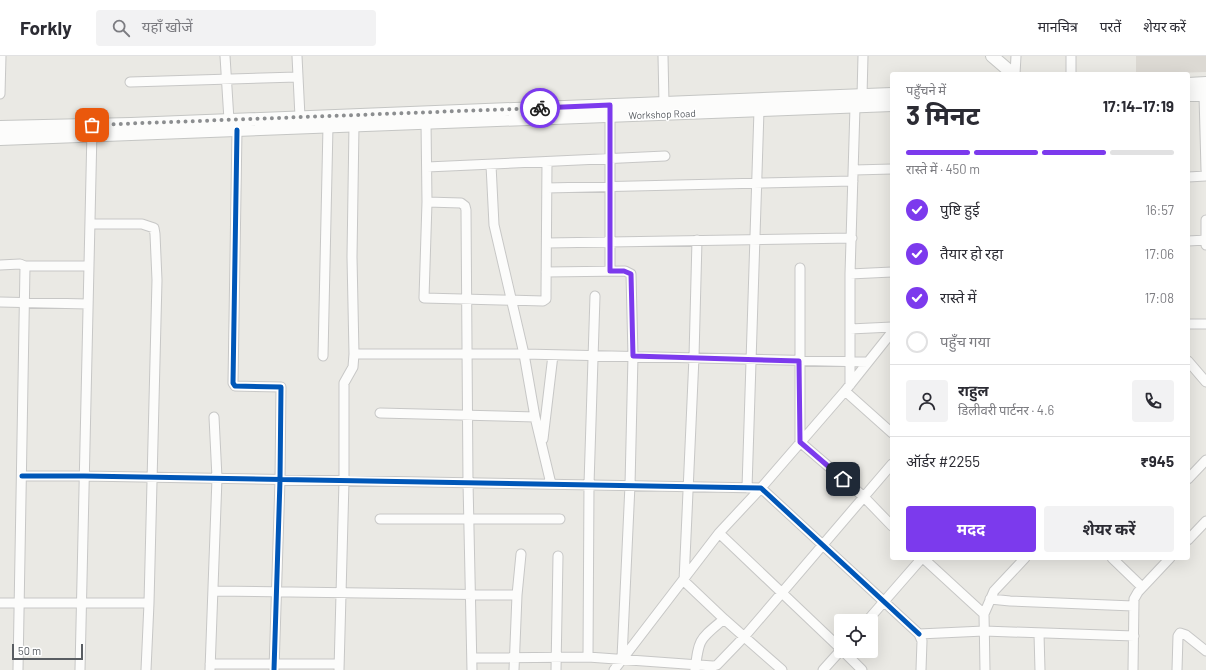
<!DOCTYPE html>
<html lang="hi">
<head>
<meta charset="utf-8">
<style>
  body { margin:0; font-family:Barlow,"Noto Sans Devanagari",sans-serif; background:#f2f2f3; color:#2b2b33; height:100vh; display:flex; flex-direction:column; font-size:15px; white-space:nowrap }
  * { box-sizing:border-box; margin:0 }
  p { font-size:13px; color:#7c7c81 }
  .icon { flex:none; width:22px; height:22px; fill:none; stroke:currentColor; stroke-width:2; stroke-linecap:round; stroke-linejoin:round }
  .map { position:relative; flex:1; overflow:hidden }
  .panel { position:absolute; left:890px; top:16px; width:300px; height:488px; display:flex; flex-direction:column; background:#fff; border-radius:4px; box-shadow:0 4px 16px #0002 }
  .panel>* { flex:none }
  .fabs { position:absolute; left:834px; top:558px; display:grid; gap:8px }
  .fabs a { display:grid; place-items:center; width:44px; height:44px; border-radius:4px; background:#fff; box-shadow:0 4px 16px #0002; font-size:20px }
  .scale { position:absolute; left:12px; bottom:10px; width:71px; box-sizing:border-box; padding-left:4px; border:2px solid #595d62; border-top:0; font-size:11px; line-height:14px; white-space:nowrap; color:#595d62; -webkit-text-stroke:3px #fff; paint-order:stroke }
  .pin { position:absolute; display:grid; place-items:center; width:34px; height:34px; color:#fff; margin:-17px; border-radius:8px; box-shadow:0 2px 6px #0006 }
  .courier { position:absolute; display:grid; place-items:center; width:40px; height:40px; margin:-20px; border:3px solid #7c3aed; border-radius:50%; background:#fff; color:#222; box-shadow:0 1px 5px #0007 }
  .headline em { font-style:normal; font-weight:700 }
  .headline div { display:flex; flex-direction:column-reverse }
  .headline { display:flex; align-items:center; justify-content:space-between; height:68px; padding:0 16px }
  h1 { font-size:26px; font-weight:700; line-height:30px }
  .bar { display:grid; grid-template-columns:repeat(4,1fr); gap:6px 4px; align-content:center; height:48px; padding:0 16px }
  .bar i { height:5px; border-radius:3px; background:#e1e1e2 }
  .bar .on { background:#7c3aed }
  .bar p { grid-column:span 4 }
  .line { display:flex; align-items:center; gap:10px; padding:0 16px; border-top:1px solid #e1e1e2 }
  .line div { flex:1 }
  .round { display:grid; place-items:center; flex:none; width:42px; height:42px; border-radius:4px; background:#f2f2f3 }
  ol { padding:0 16px; list-style:none }
  li { display:flex; align-items:center; gap:12px; height:44px }
  li p { margin-inline-start:auto }
  li .icon { padding:4px; border-radius:50%; background:#7c3aed; color:#fff; stroke-width:4 }
  li:last-child { color:#7c7c81 }
  li i { width:22px; height:22px; border:2px solid #e1e1e2; border-radius:50% }
  .action { display:flex; gap:8px; margin-top:auto; padding:8px 16px }
  .action a { flex:1; height:46px; border-radius:4px; background:#7c3aed; color:#fff; font-size:16px; font-weight:700; line-height:46px; text-align:center }
  .action a+a { background:#f2f2f3; color:#2b2b33 }
  header { display:flex; align-items:center; gap:24px; box-sizing:border-box; height:56px; padding:0 20px; background:#fff; border-bottom:1px solid #e1e1e2 }
  header strong { font-size:19px }
  nav { display:flex; gap:22px; margin-inline-start:auto; font-size:14px }
  .search { width:280px; height:36px; background:#f2f2f3; display:flex; align-items:center; gap:10px; box-sizing:border-box; padding:0 14px; border-radius:4px; color:#7c7c81; font-size:15px }
  .map>svg:first-child { display:block }
</style>
</head>
<body>
<header>
<strong>Forkly</strong>
<div class="search"><svg class="icon" aria-label="search" viewBox="0 0 24 24"><circle cx="10" cy="10" r="6"/><path d="M15 15l6 6"/></svg>यहाँ खोजें</div>
<nav><a>मानचित्र</a><a>परतें</a><a>शेयर करें</a></nav>
</header>
<div class="map">
<svg width="1206" height="614" viewBox="0 0 1206 614">
  <rect width="100%" height="100%" fill="#eae9e4"/>
  <path fill="#dcd9d3" d="M1136,0h70v16l-70,2z"/>
  <g fill="none" stroke-linecap="round" stroke-linejoin="round">
    <defs>
      <path id="street" d="M225,0l4,64
        M297,0l3,61
        M663,0l1,47
        M1071,0v18
        M1015,18l1,-18
        M130,26l167,-5
        M0,38l1,-38
        M1204,39l2,75
        M862,40l1,-40
        M426,66l1,80 34,1 4,3 1,4 2,272 4,188
        M237,74l-4,253 2,3 46,1 -1,93 -6,190
        M491,109l3,60 30,129 11,63 16,67
        M427,111l238,-11
        M854,114l38,-1
        M1188,121l18,-1
        M547,132l306,-7
        M427,146l-3,96 119,3 3,-2v-5l1,-132
        M1206,164v25
        M90,168h52l12,4 1,6 2,46 -8,323 -3,67
        M697,184l-3,117 -10,224 40,38 58,51
        M1188,185l18,-1
        M547,187l305,-5
        M0,209l20,-1 5,2h64
        M800,212v174l64,55 28,29
        M610,215v-160
        M546,216l79,-1 6,3 2,82 -3,129 -8,173
        M850,218l42,-2
        M0,246l88,2
        M1188,268h18
        M850,273l42,-2
        M354,298h170l344,8
        M323,300l5,-230
        M1188,305l18,21
        M850,329v-111l5,-167
        M845,335l47,42
        M380,357l155,4
        M543,383l10,-84
        M22,420h62l677,12 158,146
        M1188,423l18,-19
        M747,432l12,-378
        M380,463h180
        M719,477l122,116
        M1188,484l18,-19
        M923,502l61,56 1,56
        M1112,502l30,29
        M214,535l303,4
        M990,543l20,2 123,5
        M0,547h149
        M984,558l10,-23 31,-33
        M867,565l55,-63
        M1039,578l1,36
        M843,595l19,19
        M588,601l1,-173 6,-188
        M472,602l116,-1 125,9 4,-1 27,-28 148,-173
        M210,608h129
        M18,614l7,-404
        M80,614l12,-540
        M210,614l7,-192 -3,-61
        M339,614l5,-189v-98l9,-16 1,-13 -2,-97 2,-132
        M514,614l3,-75 4,-41
        M556,614l2,-114
        M614,614l105,-137 42,-45 84,-97 47,-59
        M695,614c4,-32 4,-30 29,-51
        M823,614l18,-20
        M921,614l1,-29 -3,-7 65,-3 150,5
        M1133,614l1,-71 4,-7 32,-34
        M1177,614l1,-34 2,-3 6,2 20,16"/>
      <path id="secondary" d="M992,0l21,18
        M1188,28l18,-1
        M1188,39h18
        M0,71l131,-3 761,-30
        M0,83l892,-34"/>
    </defs>
    <use href="#street" stroke="#c7c7c6" stroke-width="11"/>
    <use href="#secondary" stroke="#c5c6c4" stroke-width="14"/>
    <use href="#street" stroke="#fcfcfb" stroke-width="9"/>
    <use href="#secondary" stroke="#fcfcfb" stroke-width="12"/>
    <defs>
      <path id="cycleway" d="M237,74l-4,253 2,3 46,1 -1,93 -6,190
        M22,420h62l677,12 158,146"/>
    </defs>
    <use href="#cycleway" stroke="#fff" stroke-width="8"/>
    <use href="#cycleway" stroke="#0057b8" stroke-width="5"/>
  </g>
  <g fill="none" stroke-linecap="round" stroke-linejoin="round">
    <path stroke="#8c8e90" stroke-width="4" stroke-dasharray="0 7.2" d="M92,69l448,-17"/>
    <path stroke="#7c3aed" stroke-width="5" d="M540,52l70,-3v166h14l7,3 2,82 166,5 1,81 43,37"/>
  </g>
  <g text-anchor="middle" stroke-width="3" stroke-linejoin="round" paint-order="stroke">
    <g font-size="10" fill="#595d62" stroke="#fff">
      <text transform="translate(662 58) rotate(-2)" y="4">Workshop Road</text>
    </g>
  </g>
</svg>
<div class="fabs">
<a><svg class="icon" aria-label="locate" viewBox="0 0 24 24"><circle cx="12" cy="12" r="6"/><path d="M12 2v4M12 18v4M2 12h4M18 12h4"/></svg></a>
</div>
<div class="scale">50 m</div>
<div class="pin" style="left:92px;top:69px;background:#ea580c"><svg class="icon" aria-label="bag" viewBox="0 0 24 24"><path d="M5 8h14l-1 12H6zM9 8a3 3 0 0 1 6 0"/></svg></div>
<div class="pin" style="left:843px;top:423px;background:#1f2937"><svg class="icon" aria-label="home" viewBox="0 0 24 24"><path d="M3 11l9-7 9 7M6 9v11h12V9"/></svg></div>
<div class="courier" style="left:540px;top:52px"><svg class="icon" aria-label="bike" viewBox="0 0 24 24"><circle cx="6" cy="16" r="4"/><circle cx="18" cy="16" r="4"/><path d="M6 16l4-8h5l3 8M10 8l3 8H6M13 5h3"/></svg></div>
<section class="panel">
<div class="headline"><div><h1>3 मिनट</h1><p>पहुँचने में</p></div><em>17:14–17:19</em></div>
<div class="bar"><i class="on"></i><i class="on"></i><i class="on"></i><i></i><p>रास्ते में · 450 m</p></div>
<ol>
<li><svg class="icon" aria-label="check" viewBox="0 0 24 24"><path d="M5 12l5 5 9-10"/></svg>पुष्टि हुई<p>16:57</p></li>
<li><svg class="icon" aria-label="check" viewBox="0 0 24 24"><path d="M5 12l5 5 9-10"/></svg>तैयार हो रहा<p>17:06</p></li>
<li><svg class="icon" aria-label="check" viewBox="0 0 24 24"><path d="M5 12l5 5 9-10"/></svg>रास्ते में<p>17:08</p></li>
<li><i></i>पहुँच गया</li>
</ol>
<div class="line" style="height:72px"><a class="round"><svg class="icon" aria-label="person" viewBox="0 0 24 24"><circle cx="12" cy="8" r="4"/><path d="M4 21q1-7 8-7t8 7"/></svg></a><div><b>राहुल</b><p>डिलीवरी पार्टनर · 4.6</p></div><a class="round"><svg class="icon" aria-label="phone" viewBox="0 0 24 24"><path d="M5 4h4l2 5-3 2q2 4 5 5l2-3 5 2v4C11 20 4 13 5 4z"/></svg></a></div>
<div class="line" style="height:52px"><div>ऑर्डर #2255</div><b>₹945</b></div>
<div class="action"><a>मदद</a><a>शेयर करें</a></div>
</section>
</div>
</body>
</html>
